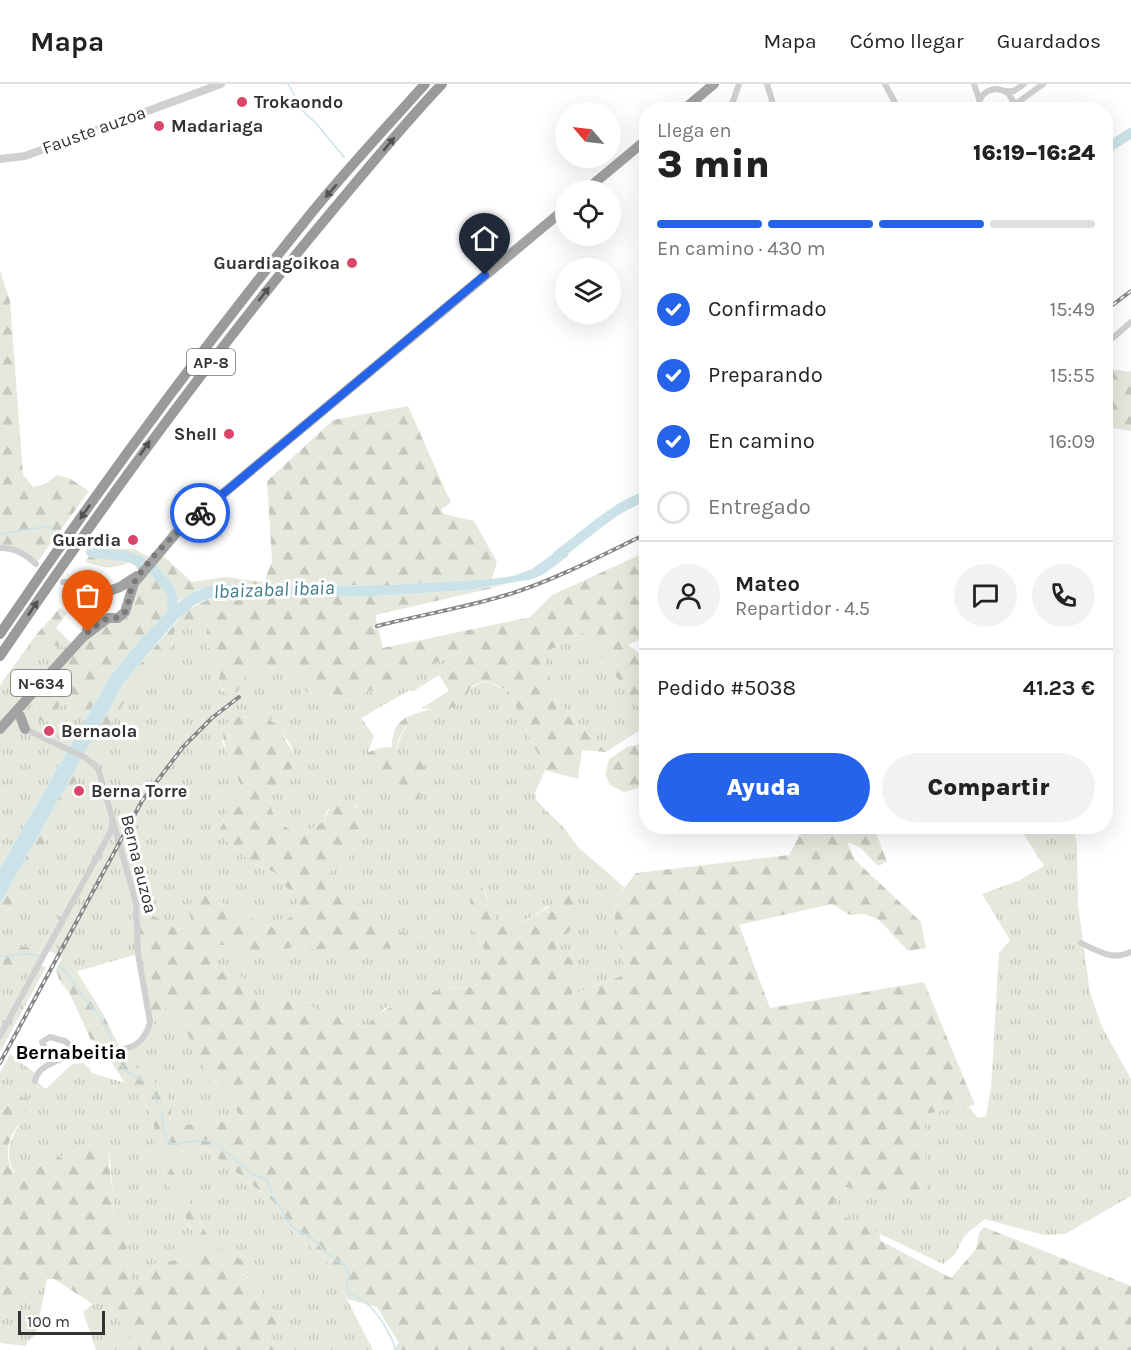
<!DOCTYPE html>
<html lang="es">
<head>
<meta charset="utf-8">
<style>
  body { margin:0; font-family:Karla,sans-serif; background:#f2f2f2; color:#222; height:100vh; display:flex; flex-direction:column; font-size:22px; white-space:nowrap }
  * { box-sizing:border-box; margin:0 }
  p { font-size:20px; color:#767676 }
  .icon { flex:none; width:33px; height:33px; fill:none; stroke:currentColor; stroke-width:2; stroke-linecap:round; stroke-linejoin:round }
  .map { position:relative; flex:1; overflow:hidden }
  .panel { position:absolute; left:639px; top:18px; width:474px; height:732px; display:flex; flex-direction:column; background:#fff; border-radius:24px; box-shadow:0 6px 24px #0002 }
  .panel>* { flex:none }
  .needle { width:39px; rotate:298deg }
  .buttons { position:absolute; left:555px; top:18px; display:grid; gap:12px }
  .buttons a { display:grid; place-items:center; width:66px; height:66px; border-radius:50%; background:#fff; box-shadow:0 6px 24px #0002; font-size:30px }
  .scale { position:absolute; left:18px; bottom:15px; width:87px; box-sizing:border-box; padding-left:6px; border:3px solid #333; border-top:0; font-size:16px; line-height:21px; white-space:nowrap; color:#333; -webkit-text-stroke:4px #fff; paint-order:stroke }
  .pin { position:absolute; display:grid; place-items:center; width:51px; height:51px; color:#fff; margin:-62px -26px; border-radius:50% 50% 50% 0; rotate:-45deg; box-shadow:0 0 6px #0007 }
  .pin .icon { rotate:45deg }
  .courier { position:absolute; display:grid; place-items:center; width:60px; height:60px; margin:-30px; border:4px solid #2563eb; border-radius:50%; background:#fff; color:#222; box-shadow:0 2px 8px #0007 }
  .headline em { font-style:normal; font-weight:800 }
  .headline div { display:flex; flex-direction:column-reverse }
  .headline { display:flex; align-items:center; justify-content:space-between; height:102px; padding:0 18px }
  h1 { font-size:39px; font-weight:800; line-height:45px }
  .bar { display:grid; grid-template-columns:repeat(4,1fr); gap:9px 6px; align-content:center; height:72px; padding:0 18px }
  .bar i { height:8px; border-radius:4px; background:#e0e0e0 }
  .bar .active { background:#2563eb }
  .bar p { grid-column:span 4 }
  .line { display:flex; align-items:center; gap:15px; padding:0 18px; border-top:2px solid #e0e0e0 }
  .line div { flex:1 }
  .round { display:grid; place-items:center; flex:none; width:63px; height:63px; border-radius:32px; background:#f2f2f2 }
  ol { padding:0 18px; list-style:none }
  li { display:flex; align-items:center; gap:18px; height:66px }
  li p { margin-inline-start:auto }
  li .icon { padding:6px; border-radius:50%; background:#2563eb; color:#fff; stroke-width:4 }
  li:last-child { color:#767676 }
  li i { width:33px; height:33px; border:3px solid #e0e0e0; border-radius:50% }
  .button { display:flex; gap:12px; margin-top:auto; padding:12px 18px }
  .button a { flex:1; height:69px; border-radius:36px; background:#2563eb; color:#fff; font-size:24px; font-weight:800; line-height:69px; text-align:center }
  .button a+a { background:#f2f2f2; color:#222 }
  header { display:flex; align-items:center; gap:36px; box-sizing:border-box; height:84px; padding:0 30px; background:#fff; border-bottom:2px solid #e0e0e0 }
  header strong { font-size:28px }
  nav { display:flex; gap:33px; margin-inline-start:auto; font-size:21px }
  .map>svg:first-child { display:block }
</style>
</head>
<body>
<header>
<strong>Mapa</strong>
<nav><a>Mapa</a><a>Cómo llegar</a><a>Guardados</a></nav>
</header>
<div class="map">
<svg width="1131" height="1266" viewBox="0 0 1131 1266">
  <defs>
    <pattern id="grass-tufts" width="24" height="20" patternUnits="userSpaceOnUse" patternTransform="scale(1.5)"><rect width="24" height="20" fill="#e5e9dd"/><path d="M3 7l-1-3M5 7V3M7 7l1-3M15 17l-1-3M17 17v-4M19 17l1-3" fill="none" stroke="#c5c8be"/></pattern>
    <pattern id="forest-firs" width="22" height="20" patternUnits="userSpaceOnUse" patternTransform="scale(1.5)"><rect width="22" height="20" fill="#e5e9dd"/><path d="M5 1l3.5 6h-7zM16 11l3.5 6h-7z" fill="#c5c8be"/></pattern>
  </defs>
  <rect width="100%" height="100%" fill="#fff"/>
  <path fill="url(#grass-tufts)" d="M197,533l10,8 -1,20 11,7 3,15 -1,17 4,7 14,1 14,-27 14,4 35,-3 6,26 24,3 15,6 102,-43 14,-5 7,4v3l-5,6 -24,9 -27,17 -2,-2 -49,28 13,18 -6,16 12,-4h17l5,-15 7,-10 71,-40h11l18,9 36,78 -10,23 2,8 27,27 14,19 46,40 -10,15 1,20 11,52 -55,21 3,-34 -11,-7 -7,-9 4,-9 11,-5 -23,-25c-15,11 -31,21 -51,19l-13,-37 -13,9c0,24 3,34 14,54l-8,22 1,10 -4,4 -20,1 -69,20 -19,20 -43,-18 -73,-16v-10l-19,-14 -11,3c-9,-7 -8,-20 -1,-28h9l16,11 11,-1 13,1 15,-7 15,-2 40,4 81,-14 -23,-6 -29,-18 -11,-4 -31,-34 23,-16 5,-11 -8,-8v-5l14,-5 -1,-23 -17,-7 -14,10 -3,11 -22,14c-24,-11 -37,-20 -28,-47 14,-7 24,-24 18,-40 -3,-8 -7,-7 -9,-18l-12,-9 2,-13 -11,10 -18,-2 -22,25 19,45 -20,39 31,38 22,9 6,9 19,17 -5,17 -19,11 -7,1 -59,-31 -10,-1 -8,8 -1,13 3,5 -7,7 -6,1 -43,-21 1,46 -63,18 -1,-5 -27,-18 48,-96 -54,95c-18,-5 -25,3 -41,1v-27l13,-20 3,-16 12,-12 43,-86 64,-103 37,-40 5,-25z
    M583,548l63,85v9l-40,26 -49,-50 -14,-48z
    M36,551l6,9 30,4 -26,29 -10,34 13,10 10,-15c12,-4 17,-5 27,4v8l-86,150v-183z
    M1019,743h54l4,18 1,59 12,89 12,34 29,52v117l-66,38 -21,1 -59,-16 -20,16 -10,19 -12,10 -111,-53 5,-20 7,-4 81,14v-87l42,-9 11,13 8,-2 5,-28 8,-135 11,-13 -28,-46 38,-14 24,-14z
    M24,878l22,5 -46,85v-88l8,4z
    M165,923l15,9 33,64 31,39 -45,6 -29,-2 2,-19 -21,-26 -11,-6 -19,-22c19,-4 33,-28 44,-43z
    M10,970l26,20v7l10,8 26,-25 11,-1 7,6 2,4 47,14 15,39v14l9,22 1,14 39,75 -17,8 -30,3 -12,21 -10,4 -11,-29 8,-21 -5,-5 -12,-5 -1,-33 -4,-44 -13,-8 -53,22 -28,9c-15,-21 1,-48 17,-64l-23,-5 -9,8v-39z
    M204,1063l70,55 15,26 38,33 46,89h-99l-3,-3 -14,-63 -15,-11 -17,-23 -11,-1 -45,-85 11,-12z
    M47,1195l-11,56 -8,6 -2,5 -26,-3v-28l5,-1z
    M102,1217l10,4 11,24 9,11v10h-36l-13,-38 10,-8z"/>
  <path fill="url(#forest-firs)" d="M0,187l10,30 13,173 10,13 12,-3 12,-9 12,3 20,13 -53,73 -14,-12 -22,-4z
    M1106,284l23,4 2,-1v60l-25,-4z
    M408,322l43,97 -10,6 3,5 30,7 23,41 -5,17 -103,6 -104,1 -62,-2 -24,5 -19,11 -40,40 -29,35 -25,43 -1,-8c-9,-9 -15,-8 -26,-4l-10,15 -5,1 -6,-3c-7,-28 17,-52 33,-71l-29,-4 -6,-9 24,-27 7,5 -11,15 15,15 47,-25 23,-46 -10,-10c-20,8 -26,6 -46,0l14,-20 8,-1 10,8h17l19,10 6,-7 33,30 34,-5 38,5 8,-21 -5,-80 66,-61z
    M646,468v85l-18,8 18,13v59l-63,-85 -40,22 14,48 49,50 -24,-2 -4,29 -33,-9 -36,-78c-9,-6 -19,-12 -30,-9 -12,3 -10,13 -18,20 -3,3 -9,4 -12,6 -34,16 -46,3 -54,47l8,6 17,-2 5,10 -10,13 5,8 -1,9 -12,5 -40,-52 13,-5 12,-1c0,-28 15,-31 39,-38l-9,-1 27,-17 -10,-16 24,-9 5,-6v-3l-7,-4 -14,5 -102,43 -15,-6 -24,-3 -6,-26 -35,3 -14,-3 -14,26 -10,2 -8,-10 1,-17 -3,-15 -11,-7 1,-20 -10,-8 -9,6 -11,-3 -5,25 -37,40 -64,103 -43,86 -12,12 -3,16 -13,20v-18l125,-223 62,-71 30,-15 159,1 94,-6 36,-5 -131,30 8,33 147,-31 22,-22z
    M273,624l-2,13 11,7 3,12 11,17c-4,14 -9,24 -22,31 -9,27 4,36 28,47l22,-14 9,-21c15,-1 26,6 32,19l-6,11 -14,5v5l8,8 -5,11 -22,16 30,34 11,4 29,18 23,6 1,3 -7,6 -75,5 -40,-4 -15,2 -15,7 -13,-1 -11,1 -16,-11h-9c-7,8 -8,21 1,28l11,-4 19,15v10l41,7 32,9 43,18c19,-29 75,-40 108,-41l4,-4 -1,-10 8,-22c-12,-22 -21,-47 -10,-71l8,8 15,37c27,3 48,-18 71,-30l11,8c-1,10 -1,21 -10,28 -6,6 -11,5 -14,14l7,9 11,6 -2,35 54,-21 -11,-52 -1,-21 22,-28 153,-18 13,-24 -11,-4h70l16,8 10,27 -9,4 -17,-18 -14,-6 8,18 66,62 5,26 -18,3 -29,-31 -14,-6 -15,1 -18,-11 -93,21 31,83 154,-26 51,123 -50,9 1,88 -81,-15 -8,4 -5,20 47,22 2,8 70,37 25,-29 3,-16 5,-6 147,59v64h-738l6,-7 -22,-36 -30,-8 -20,-38 -38,-33 -15,-26 -70,-55 -24,5 -11,12 45,84 11,2 22,13 -5,11 15,10 24,37 -2,8 -11,1v7l6,13h-142v-10l-9,-11 -11,-24 -10,-3 -9,2 -39,-25h-7l-42,35 -5,1v-203l17,-14h12l5,4c-7,21 -27,24 -26,54 1,8 2,11 6,17l29,-9 53,-22 13,8v15l4,29 1,33 12,5 5,5 -8,21 11,28 10,-3 12,-21 30,-3 17,-8 -39,-75 -1,-14 -9,-22v-14l-15,-39 -11,1 -23,-36 3,-5 -17,-7 -22,-48 -10,-12 -3,-11 6,-10 12,8 29,47 18,36 19,22 11,6 21,26 -2,19 29,2 44,-6 -43,-57 -20,-46 -15,-8 -18,22 2,-8 -8,-51 -4,-63 43,21 6,-1 6,-7c-5,-11 -3,-18 7,-26l10,1 59,31 7,-1 19,-11 4,-17 -18,-17 -6,-9 -22,-9 -25,-22 -7,-11 4,-11 17,-33c-12,-31 -42,-77 21,-68l-1,-9z
    M646,659v40l-5,4 -17,5 -14,-7 -5,-11 4,-15 18,-12z
    M106,755l-68,126 -14,-3 -16,6 -8,-4v-15c16,2 22,-6 41,-1l54,-95z"/>
  <path fill="#cbe3e8" d="M569,458l-1,14 -24,18 -11,5 -63,11 -94,6 -158,-1 -24,10 -17,15 -52,61 -125,223v-36l111,-193 29,-35 29,-30 20,-16 17,-7 17,-3 62,2 104,-1 103,-6 21,-3 19,-7z"/>
  <g fill="none" stroke-linecap="round" stroke-linejoin="round">
    <path stroke="#cbe3e8" stroke-width="1.5" d="M288,0l8,14 1,8 18,16 29,35
      M0,450l49,-8 2,3
      M0,872l28,-2 12,2
      M59,881c12,10 16,22 26,34 16,18 21,24 29,48
      M115,969l9,17 17,10
      M154,1010l4,10
      M162,1027c1,12 0,25 9,33l33,-4 12,3 36,31 15,6 5,13 15,27 8,9 17,9 15,15 18,13 4,7 -2,14 1,6c4,2 9,3 13,6 16,11 29,33 35,51"/>
    <path stroke="#cbe3e8" stroke-width="10" d="M1106,69l3,-6 22,-14
      M91,468c19,4 33,1 50,10
      M558,471c29,-21 54,-47 88,-59
      M153,485c14,19 22,18 19,45"/>
    <path stroke="#d0d0d0" stroke-width="6" d="M767,0l8,26
      M885,0l14,26
      M974,0l5,15
      M1006,7h8l10,-7
      M1013,22l30,-22
      M730,26l9,-26
      M978,26c0,-18 15,-26 30,-17l5,8v9
      M1106,257l8,-4 17,-15
      M0,464c16,0 25,6 36,16
      M63,498l22,1 22,6
      M25,645l61,29 12,10 38,135 2,51 12,68c-9,37 -42,26 -70,31 -10,1 -21,7 -30,11 -8,4 -13,8 -15,17
      M1081,859c17,8 31,18 50,9
      M0,952l112,-207v-6
      M46,966l-4,-8 8,-5 15,4 13,12"/>
    <path stroke="#d0d0d0" stroke-width="8" d="M0,75l25,-3 196,-72"/>
    <path stroke="#a2a2a2" stroke-width="10" d="M683,26l31,-26
      M586,106l60,-50
      M87,546l9,-17 5,-19 19,-7 17,-11
      M20,632l5,13
      M0,645l83,-92 25,-19h10l7,-6 9,-29 43,-51 389,-324"/>
    <path stroke="#9a9a9a" stroke-width="10" d="M0,550c96,-142 198,-280 305,-413 38,-48 80,-92 120,-137
      M0,572c104,-153 213,-303 332,-445 36,-43 71,-86 110,-127"/>
    <defs>
      <path id="rail" d="M1106,226l25,-19
        M377,542c46,-12 94,-19 139,-34 45,-15 88,-38 130,-58
        M0,979l142,-262 41,-54 29,-29 27,-21"/>
    </defs>
    <use href="#rail" stroke="#888" stroke-width="4"/>
    <use href="#rail" stroke="#fff" stroke-width="1.5" stroke-dasharray="4.5" stroke-linecap="butt"/>
  </g>
  <defs><path id="oneway-solid" d="M-6-.8H1V-3.2L6.5 0L1 3.2V.8H-6Z" transform="scale(1.5)"/></defs>
  <g fill="#525252">
    <use href="#oneway-solid" transform="translate(389 60) rotate(-50)"/>
    <use href="#oneway-solid" transform="translate(331 107) rotate(131)"/>
    <use href="#oneway-solid" transform="translate(264 210) rotate(-52)"/>
    <use href="#oneway-solid" transform="translate(145 364) rotate(-55)"/>
    <use href="#oneway-solid" transform="translate(85 428) rotate(125)"/>
    <use href="#oneway-solid" transform="translate(33 524) rotate(-56)"/>
  </g>
  <g fill="none" stroke-linecap="round" stroke-linejoin="round">
    <path stroke="#7a7a7a" stroke-width="6" stroke-dasharray="0 10.8" d="M88,548c6,-4 13,-11 19,-13 6,-2 12,1 17,-6 6,-7 4,-21 10,-30 15,-26 44,-52 66,-70"/>
    <path stroke="#2563eb" stroke-width="8" d="M200,429l285,-238"/>
  </g>
  <g fill="#db446b" stroke="#fff" stroke-width="2">
    <circle cx="242" cy="18" r="6"/>
    <circle cx="159" cy="42" r="6"/>
    <circle cx="352" cy="179" r="6"/>
    <circle cx="229" cy="350" r="6"/>
    <circle cx="133" cy="456" r="6"/>
    <circle cx="49" cy="647" r="6"/>
    <circle cx="79" cy="707" r="6"/>
  </g>
  <g text-anchor="middle" stroke-width="6" stroke-linejoin="round" paint-order="stroke">
    <g fill="#fff" stroke="#707070" stroke-width="1.5">
      <rect x="187" y="265" width="48" height="26" rx="4.5"/>
      <rect x="11" y="586" width="60" height="26" rx="4.5"/>
    </g>
    <g font-size="16" font-weight="bold" fill="#333">
      <text x="211" y="284">AP-8</text>
      <text x="41" y="605">N-634</text>
    </g>
    <g font-size="18" font-weight="bold" fill="#333" stroke="#fff" text-anchor="start">
      <text x="254" y="24">Trokaondo</text>
      <text x="171" y="48">Madariaga</text>
      <text x="340" y="185" text-anchor="end">Guardiagoikoa</text>
      <text x="217" y="356" text-anchor="end">Shell</text>
      <text x="121" y="462" text-anchor="end">Guardia</text>
      <text x="61" y="653">Bernaola</text>
      <text x="91" y="713">Berna Torre</text>
    </g>
    <g font-size="18" fill="#333" stroke="#fff">
      <text transform="translate(94 46) rotate(-20)" y="6">Fauste auzoa</text>
      <text transform="translate(139 780) rotate(76)" y="6">Berna auzoa</text>
    </g>
    <g font-size="20" font-style="italic" fill="#427c8b" stroke="#fff">
      <text transform="translate(274 505) rotate(-2)" y="7">Ibaizabal ibaia</text>
    </g>
    <g font-size="20" font-weight="bold" fill="#000" stroke="#fff">
      <text x="71" y="975">Bernabeitia</text>
    </g>
  </g>
</svg>
<div class="buttons">
<a><svg class="needle" viewBox="-14 -14 28 28"><path d="M0-13l5 13h-10z" fill="#e53935"/><path d="M0 13l5-13h-10z" fill="#767676"/></svg></a>
<a><svg class="icon" aria-label="locate" viewBox="0 0 24 24"><circle cx="12" cy="12" r="6"/><path d="M12 2v4M12 18v4M2 12h4M18 12h4"/></svg></a>
<a><svg class="icon" aria-label="layers" viewBox="0 0 24 24"><path d="M12 4l9 5-9 5-9-5zM3 14l9 5 9-5"/></svg></a>
</div>
<div class="scale">100 m</div>
<div class="pin" style="left:88px;top:548px;background:#ea580c"><svg class="icon" aria-label="bag" viewBox="0 0 24 24"><path d="M5 8h14l-1 12H6zM9 8a3 3 0 0 1 6 0"/></svg></div>
<div class="pin" style="left:485px;top:191px;background:#1f2937"><svg class="icon" aria-label="home" viewBox="0 0 24 24"><path d="M3 11l9-7 9 7M6 9v11h12V9"/></svg></div>
<div class="courier" style="left:200px;top:429px"><svg class="icon" aria-label="bike" viewBox="0 0 24 24"><circle cx="6" cy="16" r="4"/><circle cx="18" cy="16" r="4"/><path d="M6 16l4-8h5l3 8M10 8l3 8H6M13 5h3"/></svg></div>
<section class="panel">
<div class="headline"><div><h1>3 min</h1><p>Llega en</p></div><em>16:19–16:24</em></div>
<div class="bar"><i class="active"></i><i class="active"></i><i class="active"></i><i></i><p>En camino · 430 m</p></div>
<ol>
<li><svg class="icon" aria-label="check" viewBox="0 0 24 24"><path d="M5 12l5 5 9-10"/></svg>Confirmado<p>15:49</p></li>
<li><svg class="icon" aria-label="check" viewBox="0 0 24 24"><path d="M5 12l5 5 9-10"/></svg>Preparando<p>15:55</p></li>
<li><svg class="icon" aria-label="check" viewBox="0 0 24 24"><path d="M5 12l5 5 9-10"/></svg>En camino<p>16:09</p></li>
<li><i></i>Entregado</li>
</ol>
<div class="line" style="height:108px"><a class="round"><svg class="icon" aria-label="person" viewBox="0 0 24 24"><circle cx="12" cy="8" r="4"/><path d="M4 21q1-7 8-7t8 7"/></svg></a><div><b>Mateo</b><p>Repartidor · 4.5</p></div><a class="round"><svg class="icon" aria-label="chat" viewBox="0 0 24 24"><path d="M4 5h16v11H9l-5 4z"/></svg></a><a class="round"><svg class="icon" aria-label="phone" viewBox="0 0 24 24"><path d="M5 4h4l2 5-3 2q2 4 5 5l2-3 5 2v4C11 20 4 13 5 4z"/></svg></a></div>
<div class="line" style="height:78px"><div>Pedido #5038</div><b>41.23 €</b></div>
<div class="button"><a>Ayuda</a><a>Compartir</a></div>
</section>
</div>
</body>
</html>
